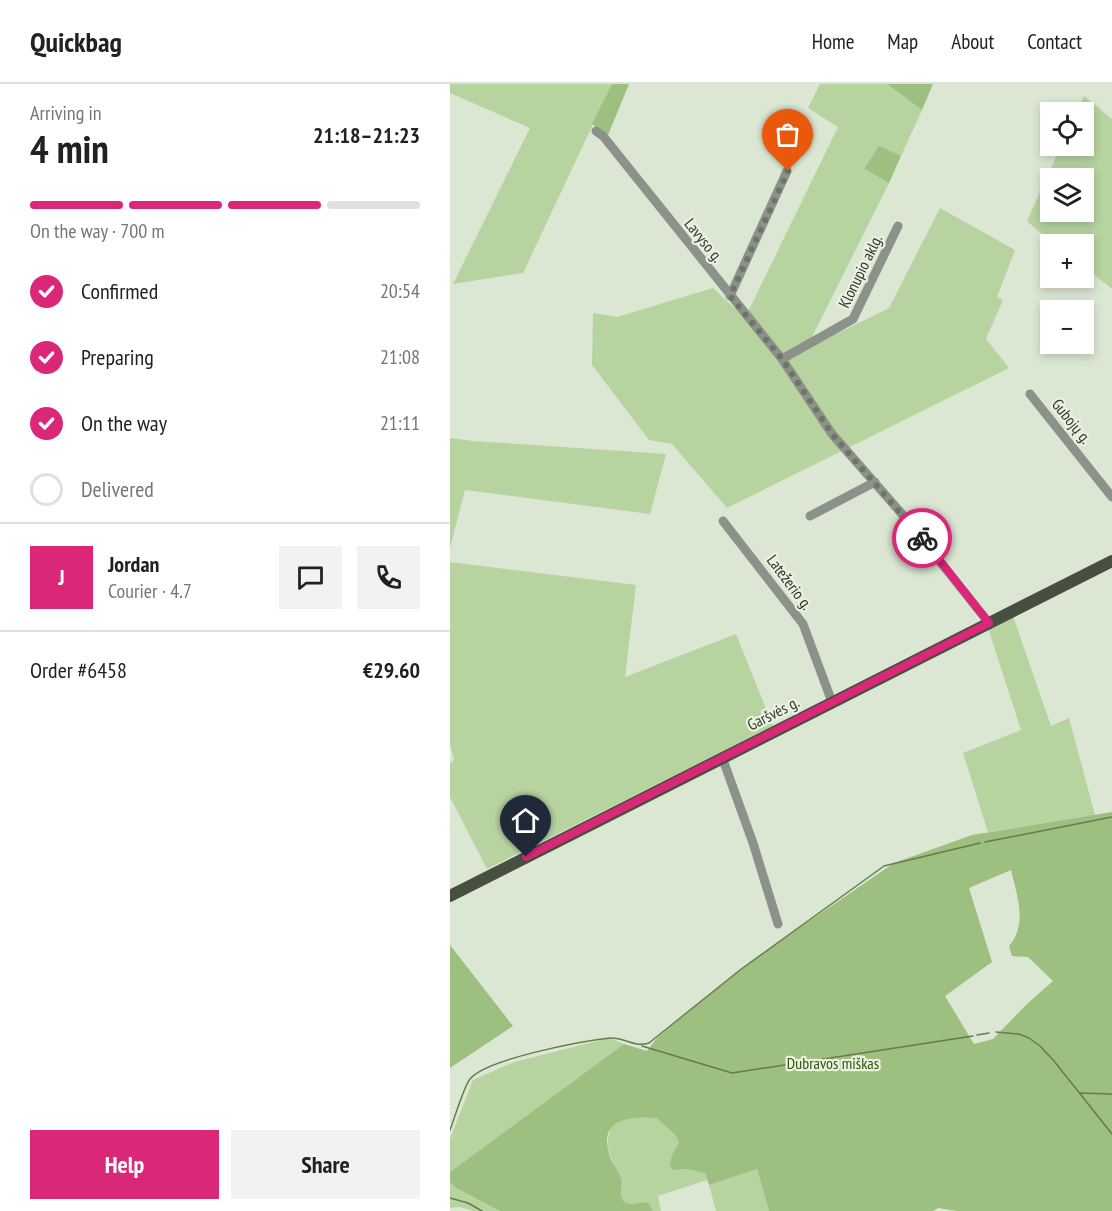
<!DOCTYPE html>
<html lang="en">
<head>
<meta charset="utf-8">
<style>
  body { margin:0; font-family:"PT Sans Narrow",sans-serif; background:#f2f2f2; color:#202124; height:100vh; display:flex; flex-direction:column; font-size:22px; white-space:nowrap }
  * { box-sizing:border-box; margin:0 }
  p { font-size:20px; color:#757577 }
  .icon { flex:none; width:33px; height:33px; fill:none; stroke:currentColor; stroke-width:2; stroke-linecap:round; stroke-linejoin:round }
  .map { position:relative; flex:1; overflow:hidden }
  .panel { display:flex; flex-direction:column; background:#fff; width:450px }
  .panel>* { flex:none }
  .controls { position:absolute; left:590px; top:18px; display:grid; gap:12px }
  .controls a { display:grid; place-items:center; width:54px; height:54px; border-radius:0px; background:#fff; box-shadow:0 3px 9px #0003; font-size:30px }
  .pin { position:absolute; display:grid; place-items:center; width:51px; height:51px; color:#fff; margin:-62px -26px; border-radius:50% 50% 50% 0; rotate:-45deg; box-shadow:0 0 6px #0007 }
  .pin .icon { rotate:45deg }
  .courier { position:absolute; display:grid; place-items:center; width:60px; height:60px; margin:-30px; border:4px solid #db2777; border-radius:50%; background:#fff; color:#222; box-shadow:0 2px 8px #0007 }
  .summary em { font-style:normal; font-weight:800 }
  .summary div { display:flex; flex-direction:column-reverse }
  .summary { display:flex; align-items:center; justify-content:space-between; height:102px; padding:0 30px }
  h1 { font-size:39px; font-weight:800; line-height:45px }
  .bar { display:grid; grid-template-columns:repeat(4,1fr); gap:9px 6px; align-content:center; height:72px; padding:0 30px }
  .bar i { height:8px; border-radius:4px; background:#e0e0e0 }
  .bar .on { background:#db2777 }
  .bar p { grid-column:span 4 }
  .line { display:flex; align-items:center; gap:15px; padding:0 30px; border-top:2px solid #e0e0e0 }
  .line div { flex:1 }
  .round { display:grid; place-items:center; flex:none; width:63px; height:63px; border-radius:0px; background:#f2f2f2 }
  ol { padding:0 30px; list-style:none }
  li { display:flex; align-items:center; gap:18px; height:66px }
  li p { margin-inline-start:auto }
  li .icon { padding:6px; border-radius:50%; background:#db2777; color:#fff; stroke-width:4 }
  li:last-child { color:#757577 }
  li i { width:33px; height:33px; border:3px solid #e0e0e0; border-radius:50% }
  .action { display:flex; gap:12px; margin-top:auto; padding:12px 30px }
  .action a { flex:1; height:69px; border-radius:0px; background:#db2777; color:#fff; font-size:24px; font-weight:800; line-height:69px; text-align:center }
  .action a+a { background:#f2f2f2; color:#202124 }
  header { display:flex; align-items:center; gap:36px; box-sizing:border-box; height:84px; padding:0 30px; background:#fff; border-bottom:2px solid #e0e0e0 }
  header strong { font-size:28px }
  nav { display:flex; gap:33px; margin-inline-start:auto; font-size:21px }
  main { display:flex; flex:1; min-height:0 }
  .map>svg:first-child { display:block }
</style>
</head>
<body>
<header>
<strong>Quickbag</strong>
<nav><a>Home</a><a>Map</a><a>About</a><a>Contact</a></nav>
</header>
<main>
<section class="panel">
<div class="summary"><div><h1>4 min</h1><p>Arriving in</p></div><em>21:18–21:23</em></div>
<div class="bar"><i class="on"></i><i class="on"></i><i class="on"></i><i></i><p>On the way · 700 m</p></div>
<ol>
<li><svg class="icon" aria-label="check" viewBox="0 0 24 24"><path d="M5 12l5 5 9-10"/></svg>Confirmed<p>20:54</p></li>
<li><svg class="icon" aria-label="check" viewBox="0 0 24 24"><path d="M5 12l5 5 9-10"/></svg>Preparing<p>21:08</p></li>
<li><svg class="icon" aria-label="check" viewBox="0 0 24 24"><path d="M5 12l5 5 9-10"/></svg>On the way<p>21:11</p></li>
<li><i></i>Delivered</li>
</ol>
<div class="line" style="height:108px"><b class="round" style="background:#db2777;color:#fff">J</b><div><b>Jordan</b><p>Courier · 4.7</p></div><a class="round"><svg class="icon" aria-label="chat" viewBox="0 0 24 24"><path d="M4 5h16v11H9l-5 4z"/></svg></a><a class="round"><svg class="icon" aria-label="phone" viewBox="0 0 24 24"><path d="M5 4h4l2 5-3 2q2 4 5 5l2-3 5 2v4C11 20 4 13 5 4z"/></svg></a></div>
<div class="line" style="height:78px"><div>Order #6458</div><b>€29.60</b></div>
<div class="action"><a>Help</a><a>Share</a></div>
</section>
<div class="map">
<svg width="662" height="1127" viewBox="0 0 662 1127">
  <rect width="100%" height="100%" fill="#dce7d3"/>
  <path fill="#b7d3a0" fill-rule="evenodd" d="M0,0h162l-89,189 -70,11 77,-156 -80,-35z
    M370,0h67l35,26 -21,46 -22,-9 -14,23 24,13 -77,154 4,7 73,-36 51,-100 75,42 -18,47 6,3 -17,39 23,29 -282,140 -55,-64 -23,-4 -57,-75 1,-52 24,4 96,-29 32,30 93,-191 -30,-19z
    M634,12l28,23v170l-27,-22 -2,2v-25h-33v6l-6,-5 2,-7 -19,-17 34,-75h22v-34h-7zM600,94h33v34h-33z
    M0,354l23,3 193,13 -16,60 -185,-24 -15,58z
    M0,478l186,23 -11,92 111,-43 37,92 -286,143 -37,-72v-34l4,-3 -4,-16z
    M563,532l38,110 18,-8 26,97 -107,17 -25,-79 58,-23 -33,-102z
    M159,954l15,6 -174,128v-33l23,-59 41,-18z
    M184,1033l23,1c6,7 20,16 22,24l-7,13 4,15 11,-1 18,4 2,7 -49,16 3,15h-8l-5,-9 -18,2 -7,-3 -4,-9 2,-12 -10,-22 -4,-12 3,-18 7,-7z
    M307,1085l12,42h-53l-7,-26z
    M0,1098l6,6 44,23h-27l-13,-4 -10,1z"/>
  <path fill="#9dbf7f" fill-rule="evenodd" d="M162,0h17l-21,51 -16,-11z
    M437,0h46l-11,26z
    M429,62l22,10 -12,27 -25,-14z
    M662,728v399h-155l-19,-3 -5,3h-164l-12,-42 -48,16 -4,-12 -18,-4 -14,1 -3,-5 2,-10 7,-13c-2,-8 -16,-17 -22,-24 -29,-2 -60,1 -47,39 3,8 9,14 11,22 2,8 -3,11 2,22l7,3 18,-2 5,9h-153l-44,-23 -6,-6v-10l174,-128 23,7 10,-13 94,-77 143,-98 78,-28zM561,786c6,26 17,54 -2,76l3,10 16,1 25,24 -26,23 -34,35 -19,5 -29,-48 47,-34 -23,-74z
    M0,861l63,81 -63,42z"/>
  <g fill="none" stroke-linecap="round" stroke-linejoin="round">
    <path stroke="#647c4e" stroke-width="1.5" d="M535,758l127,-25
      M546,948l23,2 10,4 11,8 14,15 58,73
      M527,951l12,-2
      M192,962l90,27 241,-37
      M630,1009l32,1
      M0,1046c4,-10 14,-44 20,-51 16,-20 112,-38 140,-41 14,-1 25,10 39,5l91,-73 144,-104 96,-23
      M0,1114l18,5 14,8"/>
    <path stroke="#8c9189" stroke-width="9" d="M146,47l7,5 179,223 50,75 70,80 87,109
      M280,212l57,-125
      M332,275l71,-40 45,-93
      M580,310l82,103
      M360,432l65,-34
      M273,437l80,103 29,78
      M272,673l31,86 25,81"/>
    <path stroke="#474f41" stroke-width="12" d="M0,812l662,-335"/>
  </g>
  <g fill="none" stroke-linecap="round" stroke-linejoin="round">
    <path stroke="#6e7468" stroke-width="6" stroke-dasharray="0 10.8" d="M338,87l-58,125 52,63 50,75 90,104"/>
    <path stroke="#db2777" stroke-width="8" d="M76,773l463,-234 -67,-85"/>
  </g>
  <g text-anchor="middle" stroke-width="4.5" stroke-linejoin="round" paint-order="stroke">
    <g font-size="16" fill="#32362e" stroke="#e9f4e0">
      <text transform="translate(254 156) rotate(51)" y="6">Lavyso g.</text>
      <text transform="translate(410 187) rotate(-64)" y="6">Klonupio aklg.</text>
      <text transform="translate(622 337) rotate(51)" y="6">Gubojų g.</text>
      <text transform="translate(340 498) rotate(53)" y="6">Latežerio g.</text>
      <text transform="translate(323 629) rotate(-27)" y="6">Garšvės g.</text>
    </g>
    <g font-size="16" fill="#315009" stroke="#e9f4e0">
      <text x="383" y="985">Dubravos miškas</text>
    </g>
  </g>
</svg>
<div class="controls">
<a><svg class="icon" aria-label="locate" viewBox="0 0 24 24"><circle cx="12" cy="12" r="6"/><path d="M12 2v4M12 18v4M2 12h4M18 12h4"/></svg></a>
<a><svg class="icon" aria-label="layers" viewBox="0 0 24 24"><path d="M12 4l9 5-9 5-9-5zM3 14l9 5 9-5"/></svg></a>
<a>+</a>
<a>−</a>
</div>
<div class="pin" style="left:338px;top:87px;background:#ea580c"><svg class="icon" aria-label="bag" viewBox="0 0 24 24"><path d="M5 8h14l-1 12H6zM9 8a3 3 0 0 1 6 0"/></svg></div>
<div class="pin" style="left:76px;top:773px;background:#1f2937"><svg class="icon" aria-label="home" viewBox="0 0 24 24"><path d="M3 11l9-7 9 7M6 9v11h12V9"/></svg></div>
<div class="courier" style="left:472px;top:454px"><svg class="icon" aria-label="bike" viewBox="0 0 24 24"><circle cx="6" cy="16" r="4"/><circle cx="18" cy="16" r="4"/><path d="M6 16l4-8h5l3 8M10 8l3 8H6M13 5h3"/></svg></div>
</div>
</main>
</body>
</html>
